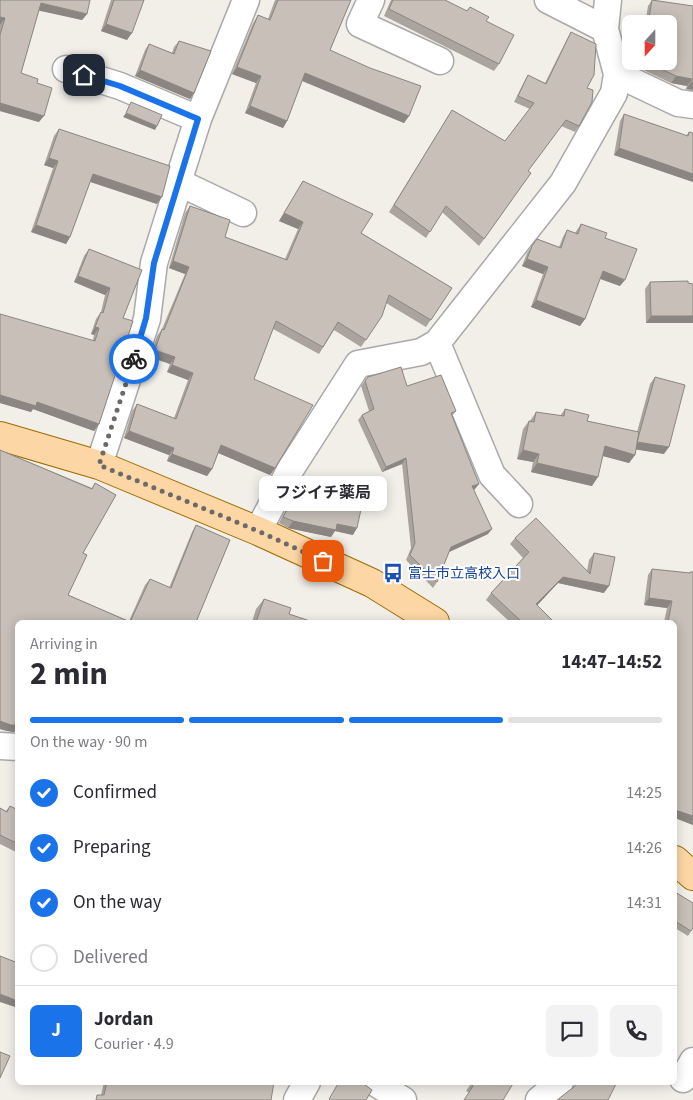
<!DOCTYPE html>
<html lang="en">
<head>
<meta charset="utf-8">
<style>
  body { margin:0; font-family:"Source Sans 3","Noto Sans JP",sans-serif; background:#f2f2f3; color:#2b2b33; height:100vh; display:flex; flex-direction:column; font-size:19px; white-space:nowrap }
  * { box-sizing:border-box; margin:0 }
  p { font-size:16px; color:#7c7c81 }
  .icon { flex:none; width:28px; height:28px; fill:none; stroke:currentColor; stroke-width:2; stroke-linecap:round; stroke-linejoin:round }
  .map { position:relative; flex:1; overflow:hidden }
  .drawer { position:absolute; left:15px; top:620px; width:662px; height:465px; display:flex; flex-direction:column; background:#fff; border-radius:8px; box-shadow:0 2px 12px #0003 }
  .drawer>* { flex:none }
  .needle { width:32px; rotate:201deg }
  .fabs { position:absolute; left:622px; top:15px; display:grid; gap:10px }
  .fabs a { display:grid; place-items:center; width:55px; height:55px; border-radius:8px; background:#fff; box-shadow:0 2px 12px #0003; font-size:25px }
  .pin { position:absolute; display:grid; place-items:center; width:42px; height:42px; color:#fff; margin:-21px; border-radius:10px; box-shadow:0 2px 8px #0006 }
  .courier { position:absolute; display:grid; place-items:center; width:50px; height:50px; margin:-25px; border:4px solid #1a73e8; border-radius:50%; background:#fff; color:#222; box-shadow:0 1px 6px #0007 }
  .bubble { position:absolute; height:35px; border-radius:8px; background:#fff; box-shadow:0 2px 12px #0003; font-size:16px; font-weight:700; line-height:35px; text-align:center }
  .overview em { font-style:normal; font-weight:700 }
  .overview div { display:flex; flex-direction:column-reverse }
  .overview { display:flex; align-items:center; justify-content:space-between; height:85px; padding:0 15px }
  h1 { font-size:32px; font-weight:700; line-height:38px }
  .bar { display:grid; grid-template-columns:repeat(4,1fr); gap:8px 5px; align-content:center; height:60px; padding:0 15px }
  .bar i { height:6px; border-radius:4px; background:#e1e1e2 }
  .bar .on { background:#1a73e8 }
  .bar p { grid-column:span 4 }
  .line { display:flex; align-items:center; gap:12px; padding:0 15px; border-top:1px solid #e1e1e2 }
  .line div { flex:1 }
  .round { display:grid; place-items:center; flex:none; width:52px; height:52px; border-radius:8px; background:#f2f2f3 }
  ol { padding:0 15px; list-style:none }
  li { display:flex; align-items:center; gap:15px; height:55px }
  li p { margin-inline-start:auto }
  li .icon { padding:5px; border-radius:50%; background:#1a73e8; color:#fff; stroke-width:4 }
  li:last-child { color:#7c7c81 }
  li i { width:28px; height:28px; border:2px solid #e1e1e2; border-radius:50% }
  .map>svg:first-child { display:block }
</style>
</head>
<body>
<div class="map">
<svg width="693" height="1100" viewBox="0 0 693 1100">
  <rect width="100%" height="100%" fill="#f2efe9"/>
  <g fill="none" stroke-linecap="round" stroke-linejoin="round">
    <defs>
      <path id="minor" d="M371,0l-11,24 80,37
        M548,0l57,29
        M66,69l54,17 78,33
        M617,74l61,29 15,2
        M178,182l65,31
        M437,343l55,132 27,29
        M99,465l48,-146 7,-56 22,-70 2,-11 20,-63 48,-119
        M258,531l32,-61 68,-106 63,-12 16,-9 126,-160 51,-90 3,-19 -12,-45 3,-29
        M0,746l18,1
        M683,1079l10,-18
        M374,1082l29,18
        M297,1100l10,-18
        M539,1100l21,-18"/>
      <path id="primary" d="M0,436l99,29 159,66 114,52 63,39
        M675,860l18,16"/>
    </defs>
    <use href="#minor" stroke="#a9a9a9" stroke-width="29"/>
    <use href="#primary" stroke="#a06b00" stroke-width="30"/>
    <use href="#minor" stroke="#fff" stroke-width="26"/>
    <use href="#primary" stroke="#fcd6a4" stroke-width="28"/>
  </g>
  <path fill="#aba49e" d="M0,0l87,14 -5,6 -43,-10 -18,63 16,10 2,39 -39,-11z
    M111,0h33l-17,40 -26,-9z
    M275,0h76l-21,50 79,66 -5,7 -102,-42 -15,40 -4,7 -38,-15 11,-30 -24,-9 21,-51 5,-8 10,4z
    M391,0h54l22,11 3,-4 16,14 13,43 -5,7 -110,-55z
    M652,0l41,6v84l-7,-1 1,-3 -16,-3 -34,-16 1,-6h31v-37h-24l3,-18z
    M571,32l16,56 -8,38 -4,6 -14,-6 -33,45 3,2 -52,73 -37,-34 -16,26 -37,-26 63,-102 53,31 25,-32 -16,-7 10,-20 4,-7 17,8 22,-44z
    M179,41l15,52 -4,6 -55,-23 10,-26 4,-6 23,9 2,-6z
    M624,114l62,22 3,-4 4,50 -79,-27 6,-34z
    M59,129l98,75 -67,-22 -20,55 -4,7 -35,-12 22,-64 -9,-3 10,-29z
    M303,181l58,52 91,55 -26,39 -40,-24 -4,13 -21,31 -27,-17 -15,24 -46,-25 -19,50 21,89 -5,7 -52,-22 -6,16 -5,7 -40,-15 2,-6 -45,-17 8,-27 5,-7 37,14 14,-38 -21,-8 3,-8 -20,-7 7,-21 5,-7 23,-55 -16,-6 16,-55 5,-7 35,31 60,22 13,-30 -19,-8z
    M581,224l24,14 15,48 -20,-7 -15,40 -5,7 -49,-19 12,-33 -21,-8 5,-13 10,-14 22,8 4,-10 4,-7 8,3z
    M89,249l53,21 -19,48 -24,106 -5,7 -61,-22 -2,3 -31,-9 93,-63 1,-5 -3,-1 5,-15 5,-7 4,-17 -31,-13 10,-26z
    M650,282l43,2v39h-47l-1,-34z
    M368,377l39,9 49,25 -4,5 23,73 -1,1 14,44 -39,18 -12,30 -4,6 -27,-28 5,-12 -9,-84 -20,8 -24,-52 4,-5 7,-4 -8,-25z
    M655,377l9,77 -28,-5 -1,6 -6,8 -26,-7 -11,30 -61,-14 2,-10 -16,-3 6,-30 6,-8h1l6,-9 24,4 5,-7 22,12 50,11 13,-48z
    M0,450l92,38 3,-5 21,12 -33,58 4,2 -19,40 61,26 16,-36 5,-6 19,9 23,-56 4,-7 34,15 -34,82h-178v103h-1h1v2l-4,5 -7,-1 -7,-2z
    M304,479l26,5 3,-4 20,55 -18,-4 -4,6 -43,-9 -9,-5 20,-38z
    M515,538l72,33 2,-11 5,-7 10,40 -46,-10 -21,22 17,17h-44l-24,-22 5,-7 32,-35 -13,-14z
    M652,569l37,4 1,-1h3v253l-18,-7v-196h-11l3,-14 -23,-3 4,-30z
    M264,599l25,15 24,8h-61l4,-13z
    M10,806l8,4v43l-18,-9v-36l6,3z
    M675,892l18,36 -5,8 -13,-8z
    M104,1082h170l-173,13z
    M472,1082l31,18 -35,-8 -2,-1z"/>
  <path fill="#8b8681" d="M41,3l46,11 -5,6 -46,-10z
    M0,17l5,1 -5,7z
    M106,24l26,9 -5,7 -26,-9z
    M237,67l24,9 -5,7 -24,-9z
    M140,70l54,23 -4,6 -55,-23z
    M305,73l104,43 -5,7 -104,-43z
    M676,76l16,3 -5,7 -16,-3z
    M691,82l2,1v7l-7,-1z
    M0,103l44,13 -5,6 -39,-11z
    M250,106l37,15 -4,7 -38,-15z
    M126,113l31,13 -2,4 -32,-13z
    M619,148l74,26v8l-79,-27z
    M49,158l9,3 -5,7 -9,-3z
    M93,174l69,23 -5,7 -69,-23z
    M284,213l19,9 -5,7 -19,-8z
    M36,225l34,12 -4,7 -35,-12z
    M527,259l21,8 -5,7 -21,-8z
    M173,261l16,6 -4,7 -16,-6z
    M603,271l22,9 -5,6 -22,-8z
    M78,276l32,12 -5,7 -31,-13z
    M536,300l49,19 -5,7 -49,-19z
    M651,316h42v7h-47z
    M95,327l4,1 -5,7 -3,-1z
    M155,350l20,7 -5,7 -20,-7z
    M172,365l21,8 -5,7 -21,-8z
    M0,395l37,7 62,22 -5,7 -61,-22 -2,3 -31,-9z
    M129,431l45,17 -5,7 -45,-17z
    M637,442l32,5 -5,7 -31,-5z
    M221,445l54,23 -5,7 -54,-23z
    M605,446l30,9 -6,8 -30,-8z
    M523,450l16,4 -6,8 -16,-3z
    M172,454l40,15 -5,7 -40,-15z
    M406,458l-4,6 -20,8 4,-5z
    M537,463l61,14 -6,9 -61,-14z
    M479,484l-4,5 -7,3 4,-6z
    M293,521l44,3 20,4 -4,7 -18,-4 -4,6 -43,-9z
    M492,529l-4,5 -41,19 4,-6z
    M563,577l46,9 -5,7 -46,-10 -26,28 4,-7z
    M649,598l23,3 -5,7 -23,-3z
    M0,721l18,4v2l-4,5 -7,-1 -7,-2z
    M675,810l18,6v9l-18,-7z
    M0,994l18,7v7l-18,-6z"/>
  <path fill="#c7bfb8" stroke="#8b8681" d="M0,0h90l-3,14 -46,-11 -20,70 17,6 -1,4 15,5 -8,28 -44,-13v-68l5,-17 -5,-1z
    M114,0h30l-12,33 -26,-9z
    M278,0h73l-21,50 40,18 51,18 -12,30 -104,-43 -18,48 -37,-15 11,-30 -24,-9 21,-52 12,5z
    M393,0h52l22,11 3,-4 19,10 -3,4 28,14 -15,29 -110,-55z
    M652,0l41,6v77l-2,-1 1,-3 -16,-3 -32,-15h25v-37h-21z
    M571,32l25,12 -2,31 -7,13 6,2 -1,12 -13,24 -13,-6 -38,51 3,2 -47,66 -38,-33 -16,26 -36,-27 58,-95 53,31 29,-38 -16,-7 10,-21 18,9z
    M179,41l32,10 -17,42 -54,-23 9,-26 25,10z
    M131,102l31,13 -5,11 -31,-13z
    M624,114l64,22 1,-4 4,1v41l-74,-26z
    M59,129l111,37 -8,31 -69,-23 -23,63 -34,-12 22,-64 -9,-3z
    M303,181l70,33 -12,19 91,55 -21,32 -42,-25 -7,21 -16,24 -28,-18 -15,25 -47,-26 -22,58 59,26 -38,63 -54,-23 -9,24 -40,-15 2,-6 -45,-17 8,-27 39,15 17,-46 -21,-8 3,-8 -20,-7 7,-21 2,1 25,-63 -16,-6 17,-55 40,14 -5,17 62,23 16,-38 -19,-9z
    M581,224l26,9 -2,5 32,11 -12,31 -22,-9 -18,48 -49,-19 12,-33 -21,-8 5,-13 5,-7 24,9 6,-18 11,4z
    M89,249l53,21 -19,48 10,3 -34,103 -62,-22 -1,4 -36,-11v-81l95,27 4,-13 -4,-1 6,-15 2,1 7,-25 -32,-12z
    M688,281v2l5,1v32h-42l-1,-34z
    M401,367l6,19 34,-11 15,36 -5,2 28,71 -7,2 20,43 -41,18 -14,35 -27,-27 5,-12 -9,-85 -20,9 -24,-52 12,-6 -9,-28 3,-4z
    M655,377l30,8 -16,62 -32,-5z
    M565,409l24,6 -2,6 52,11 -4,23 -30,-9 -7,31 -61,-14 2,-9 -16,-4 6,-29 5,1 2,-10 28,4z
    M0,450l92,39 3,-6 21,12 -33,58 4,2 -19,40 62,27 20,-43 21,9 25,-63 34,15 -34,82h-178v103h-7l-11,-4z
    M304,479l29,5v-4l33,6 -9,42 -20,-4 -1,6 -43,-9 -10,-4z
    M536,518l54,56 4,-21 21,4 -6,29 -46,-9 -27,27 18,18h-32l-31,-29 38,-41 -14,-14z
    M652,569l38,4v-1h3v244l-18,-6v-188h-7l4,-21 -23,-3z
    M264,599l27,9 -2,6 24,8h-57z
    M10,806l8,4v34l-18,-9v-27l7,4z
    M675,892l18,11v25l-2,3 -16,-10z
    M0,956l18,7v38l-18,-7z
    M0,1052l10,4 -10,22z
    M107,1082h167l-3,18h-175l1,-5h7z
    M339,1082h22l11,8 -6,10h-35l-2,-1z
    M472,1082h42l-11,18h-39l9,-14 -2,-2z
    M577,1082h40l-9,18h-51l18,-14z"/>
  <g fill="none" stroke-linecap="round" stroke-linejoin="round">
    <path stroke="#6b6a68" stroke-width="5" stroke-dasharray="0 9" d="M134,359l-35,106 159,66 65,30"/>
    <path stroke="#1a73e8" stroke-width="6" d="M84,75l36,11 78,33 -44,144 -8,55 -12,41"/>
  </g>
  <defs>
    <symbol id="bus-bare" viewBox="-9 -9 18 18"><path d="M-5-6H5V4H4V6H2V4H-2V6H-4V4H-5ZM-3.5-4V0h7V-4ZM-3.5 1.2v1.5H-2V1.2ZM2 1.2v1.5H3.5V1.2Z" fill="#1a4fb4" stroke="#fff" stroke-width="2.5" paint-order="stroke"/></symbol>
  </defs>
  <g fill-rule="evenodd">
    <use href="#bus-bare" x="379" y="559" width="28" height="28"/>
  </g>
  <g text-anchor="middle" stroke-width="4" stroke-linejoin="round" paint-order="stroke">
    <g font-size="14" fill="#164399" stroke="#fff" text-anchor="start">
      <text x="408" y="578">富士市立高校入口</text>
    </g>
  </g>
</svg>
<div class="fabs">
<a><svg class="needle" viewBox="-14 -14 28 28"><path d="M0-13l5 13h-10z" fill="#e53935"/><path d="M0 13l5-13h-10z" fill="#7c7c81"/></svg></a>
</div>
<div class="pin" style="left:323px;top:561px;background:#ea580c"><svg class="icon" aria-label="bag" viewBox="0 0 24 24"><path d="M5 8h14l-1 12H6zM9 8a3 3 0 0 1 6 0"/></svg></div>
<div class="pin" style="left:84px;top:75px;background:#1f2937"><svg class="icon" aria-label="home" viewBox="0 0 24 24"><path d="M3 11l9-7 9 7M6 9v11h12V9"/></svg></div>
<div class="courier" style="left:134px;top:359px"><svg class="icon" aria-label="bike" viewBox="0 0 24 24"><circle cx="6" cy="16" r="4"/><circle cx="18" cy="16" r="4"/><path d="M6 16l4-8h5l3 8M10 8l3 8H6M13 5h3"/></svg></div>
<div class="bubble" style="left:259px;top:476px;width:128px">フジイチ薬局</div>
<section class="drawer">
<div class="overview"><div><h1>2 min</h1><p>Arriving in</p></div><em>14:47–14:52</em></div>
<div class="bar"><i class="on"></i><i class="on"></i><i class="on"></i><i></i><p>On the way · 90 m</p></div>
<ol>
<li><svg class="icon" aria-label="check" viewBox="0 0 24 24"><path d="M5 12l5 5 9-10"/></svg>Confirmed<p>14:25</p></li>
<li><svg class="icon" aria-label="check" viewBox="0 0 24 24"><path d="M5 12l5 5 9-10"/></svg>Preparing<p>14:26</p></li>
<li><svg class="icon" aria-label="check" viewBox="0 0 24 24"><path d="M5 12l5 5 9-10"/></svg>On the way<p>14:31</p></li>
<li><i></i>Delivered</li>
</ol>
<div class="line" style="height:90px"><b class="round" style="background:#1a73e8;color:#fff">J</b><div><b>Jordan</b><p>Courier · 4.9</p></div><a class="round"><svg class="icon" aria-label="chat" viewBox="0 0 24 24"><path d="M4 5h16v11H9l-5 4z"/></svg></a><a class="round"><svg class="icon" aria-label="phone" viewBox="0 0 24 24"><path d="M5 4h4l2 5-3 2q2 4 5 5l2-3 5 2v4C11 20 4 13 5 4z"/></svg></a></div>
</section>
</div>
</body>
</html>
